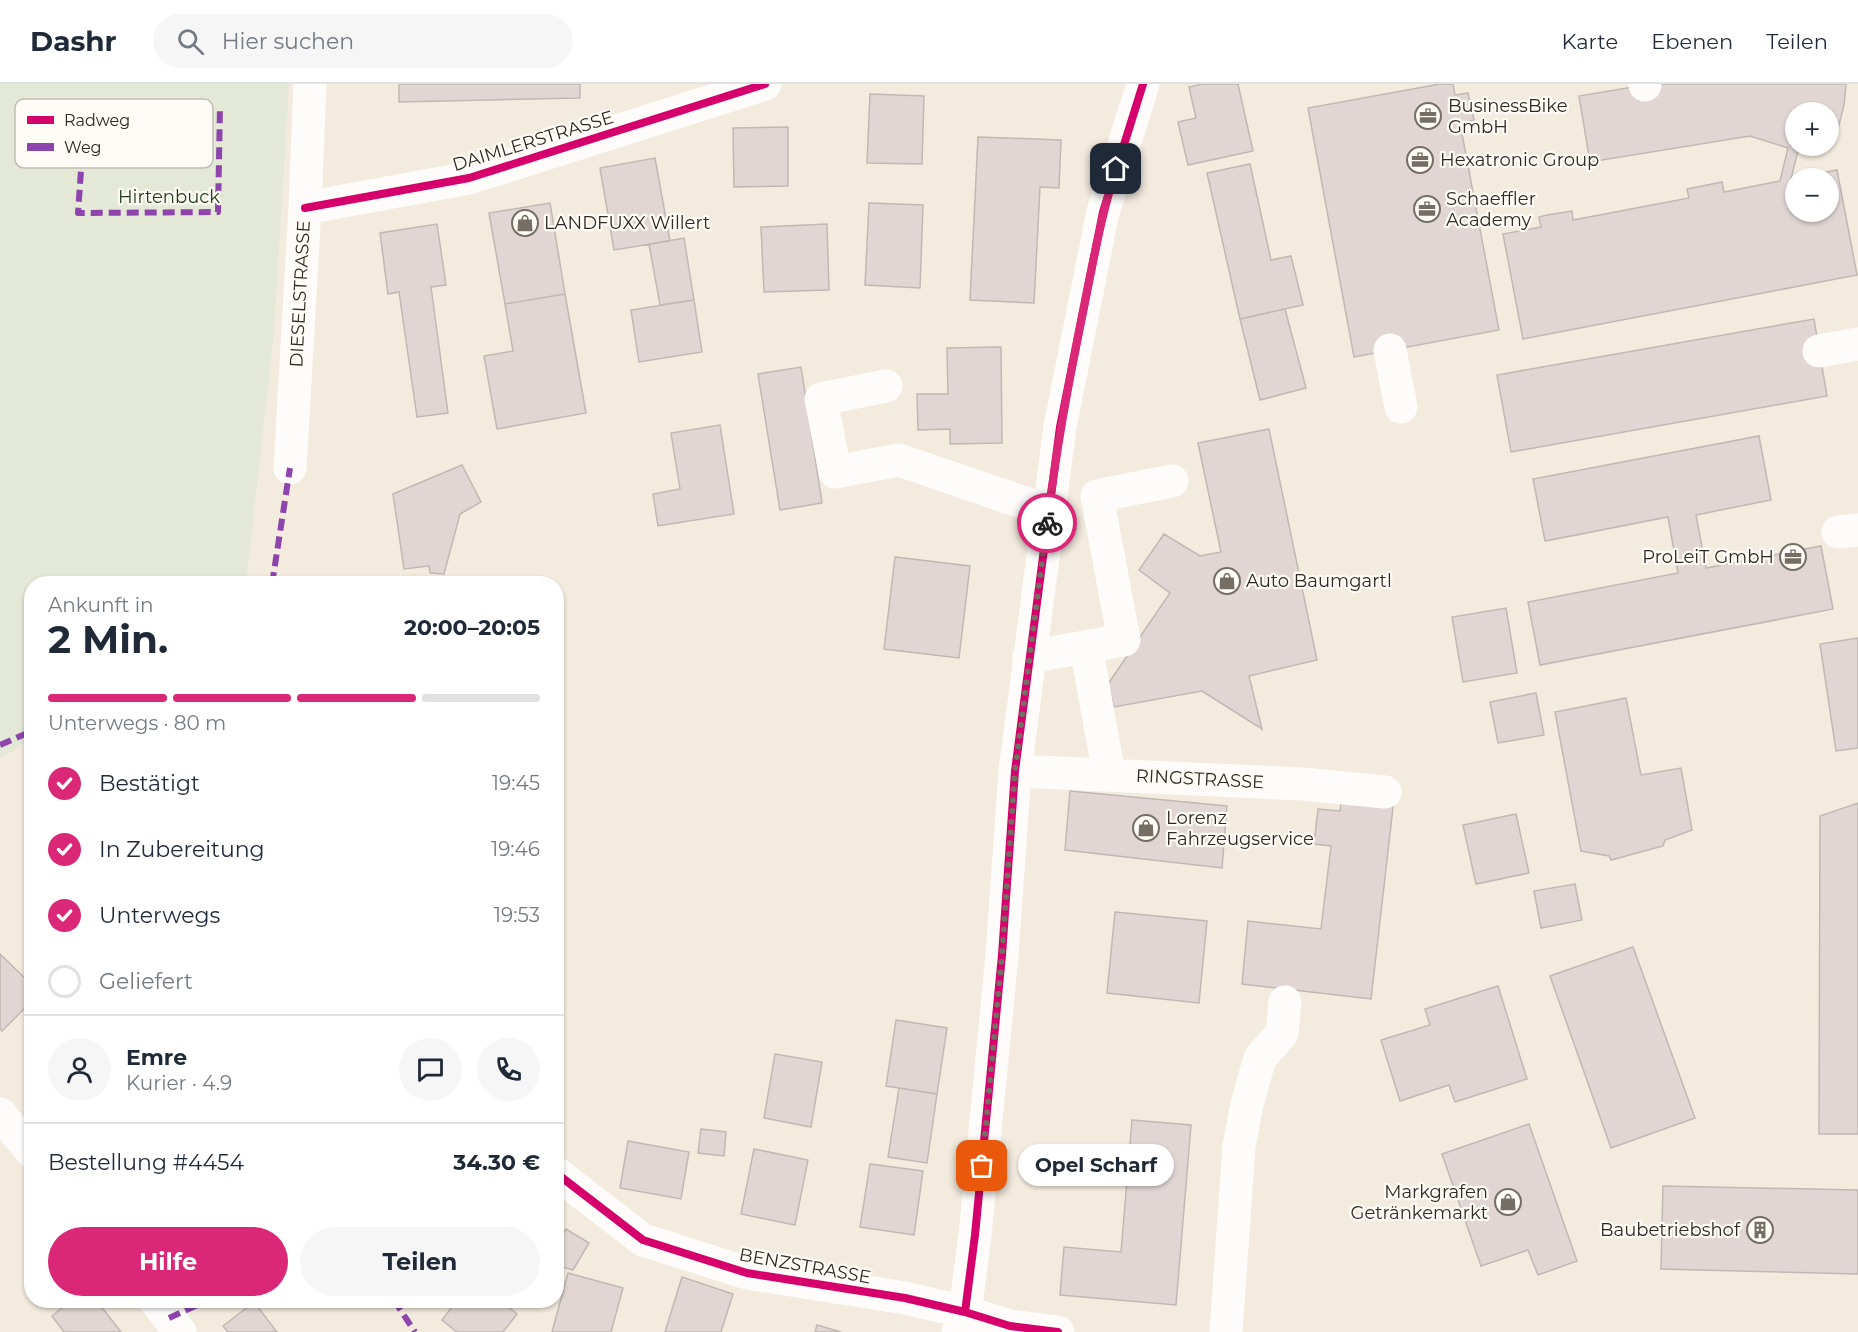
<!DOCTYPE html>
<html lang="de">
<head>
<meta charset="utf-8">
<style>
  body { margin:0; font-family:Montserrat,sans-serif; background:#f6f6f7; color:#1f2937; height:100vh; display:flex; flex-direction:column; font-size:22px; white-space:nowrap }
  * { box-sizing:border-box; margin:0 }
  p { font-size:20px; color:#747a83 }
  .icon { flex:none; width:33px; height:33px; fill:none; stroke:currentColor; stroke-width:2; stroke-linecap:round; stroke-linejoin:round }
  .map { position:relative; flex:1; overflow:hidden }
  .sheet { position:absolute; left:24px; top:492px; width:540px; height:732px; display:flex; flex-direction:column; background:#fff; border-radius:24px; box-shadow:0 2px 4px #0004 }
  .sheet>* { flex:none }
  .fabs { position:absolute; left:1785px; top:18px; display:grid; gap:12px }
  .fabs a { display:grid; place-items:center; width:54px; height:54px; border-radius:50%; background:#fff; box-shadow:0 2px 4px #0004; font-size:30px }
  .pin { position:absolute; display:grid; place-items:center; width:51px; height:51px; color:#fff; margin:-26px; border-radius:12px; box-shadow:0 3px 9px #0006 }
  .courier { position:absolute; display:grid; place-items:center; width:60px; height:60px; margin:-30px; border:4px solid #db2777; border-radius:50%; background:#fff; color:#222; box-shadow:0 2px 8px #0007 }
  .bubble { position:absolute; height:42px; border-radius:21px; background:#fff; box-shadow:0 2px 4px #0004; font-size:20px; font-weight:700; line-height:42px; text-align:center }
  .summary em { font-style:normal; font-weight:700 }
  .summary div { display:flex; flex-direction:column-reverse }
  .summary { display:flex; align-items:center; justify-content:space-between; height:102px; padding:0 24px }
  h1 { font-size:39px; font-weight:700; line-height:45px }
  .bar { display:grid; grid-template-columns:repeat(4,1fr); gap:9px 6px; align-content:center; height:72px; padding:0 24px }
  .bar i { height:8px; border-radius:4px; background:#e0e1e3 }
  .bar .active { background:#db2777 }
  .bar p { grid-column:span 4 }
  .line { display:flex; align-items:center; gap:15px; padding:0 24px; border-top:2px solid #e0e1e3 }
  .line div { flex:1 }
  .round { display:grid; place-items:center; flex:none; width:63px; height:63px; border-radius:32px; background:#f6f6f7 }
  ol { padding:0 24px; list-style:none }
  li { display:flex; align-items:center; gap:18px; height:66px }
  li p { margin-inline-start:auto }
  li .icon { padding:6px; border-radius:50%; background:#db2777; color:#fff; stroke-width:4 }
  li:last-child { color:#747a83 }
  li i { width:33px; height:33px; border:3px solid #e0e1e3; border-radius:50% }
  .cta { display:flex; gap:12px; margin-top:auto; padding:12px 24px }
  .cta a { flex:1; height:69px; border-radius:36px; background:#db2777; color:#fff; font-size:24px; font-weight:700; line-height:69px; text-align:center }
  .cta a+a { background:#f6f6f7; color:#1f2937 }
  header { display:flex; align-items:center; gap:36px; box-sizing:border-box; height:84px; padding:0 30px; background:#fff; border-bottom:2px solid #e0e1e3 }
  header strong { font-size:28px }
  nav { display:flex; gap:33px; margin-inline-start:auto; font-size:21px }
  .search { width:420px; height:54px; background:#f6f6f7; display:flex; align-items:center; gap:15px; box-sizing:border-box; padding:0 21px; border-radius:33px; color:#747a83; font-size:22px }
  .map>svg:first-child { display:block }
</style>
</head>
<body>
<header>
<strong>Dashr</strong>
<div class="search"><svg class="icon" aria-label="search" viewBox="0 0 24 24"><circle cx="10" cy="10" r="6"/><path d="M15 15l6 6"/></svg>Hier suchen</div>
<nav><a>Karte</a><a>Ebenen</a><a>Teilen</a></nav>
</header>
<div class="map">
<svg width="1858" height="1248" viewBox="0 0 1858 1248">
  <rect width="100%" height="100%" fill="#f4ebdf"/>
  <path fill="#e4e8d7" d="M0,0h289l-15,248 -28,251 -214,1 -1,155 -31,20z"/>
  <path fill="#e1d6d3" stroke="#c0b8b4" stroke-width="1.5" fill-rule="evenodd" d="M399,0h181v14l-181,4z
    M1203,0h35l15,67 -65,14 -10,-43 18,-4 -7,-31z
    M1440,0h13l2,11 13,-2 6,27 -14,3 39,207 -145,27 -46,-249z
    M1651,0h195l-2,21 -7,28 -9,12v-33h-32v34h32l-18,5 -12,-1 -7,29 46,-9 20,105 -334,64 -20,-105 38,-7 -2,-10 8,-2 25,-4 1,9 116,-22 -2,-9 35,-7 2,10 56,-11 8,-33 -38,-12 -160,26 -11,-66zM1796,94h32v34h-32z
    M870,10l54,2 -2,68 -55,-1z
    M788,43v59l-54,1 -1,-59z
    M978,53l83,3 -2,48 -19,-1 -6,116 -64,-3z
    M655,74l15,83 -56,9 -14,-82z
    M1250,80l21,96 20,-4 12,49 -63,14 -33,-146z
    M550,119l15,91 -60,10 -16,-91z
    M869,119l54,2 -3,83 -55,-3z
    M437,140l9,61 -15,2 17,126 -31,4 -18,-125 -11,2 -8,-61z
    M827,140l2,66 -65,2 -3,-65z
    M684,154l10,62 -34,5 -11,-61z
    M565,210l21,119 -89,16 -13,-73 29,-5 -8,-47z
    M694,216l8,52 -63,10 -8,-52z
    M1285,225l21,79 -46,12 -20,-81z
    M1814,235l13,77 -316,56 -14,-77z
    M1001,263l1,96 -52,1v-15l-32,1 -1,-36h31l-1,-46z
    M801,283l21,136 -42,7 -22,-136z
    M720,341l14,89 -76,12 -5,-32 27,-5 -9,-56z
    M1269,345l48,231 -68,16 13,53 -60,-38 -88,16 -6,-23 62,-91 -31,-23 25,-36 36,22 21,-4 -23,-109z
    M1759,352l12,64 -75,15 10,53 115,-22 12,63 -293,56 -12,-63 150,-29 -10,-56 -123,24 -12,-62z
    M462,381l19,37 -21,12 -16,60 -14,-1 -1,-7 -25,3 -11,-75z
    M895,473l75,9 -11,92 -75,-9z
    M1506,524l11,65 -54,9 -11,-65z
    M1858,554v110l-22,3 -16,-107z
    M1536,609l8,42 -46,8 -8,-41z
    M1626,614l15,77 40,-7 11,62 -27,10 -2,6 -52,14 -2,-4 -28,-5 -26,-139z
    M1070,707l157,15 -5,62 -157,-18z
    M1342,709l52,6 -23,200 -129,-15 6,-63 73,8 10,-83 -17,-2 4,-35 22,2z
    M1858,719v331h-39l1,-318z
    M1516,730l13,59 -53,11 -13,-59z
    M1575,800l7,36 -41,8 -7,-37z
    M1115,828l92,9 -8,82 -92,-10z
    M1633,863l62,171 -84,30 -61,-172z
    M0,870l32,31v16l-30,30 -2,-2z
    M1498,902l29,93 -72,23 -6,-17 -49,16 -19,-61 49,-15 -5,-16z
    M896,936l51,8 -10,66 -51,-8z
    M775,970l47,8 -11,65 -47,-9z
    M899,1004l38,6 -10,69 -39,-6z
    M1132,1036l59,5 -15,180 -116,-10 4,-48 57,5z
    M1529,1040l48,137 -39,14 -10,-25 -47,16 -39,-112z
    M701,1045l25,3 -2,24 -26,-3z
    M628,1057l61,11 -8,47 -61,-11z
    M754,1065l54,11 -13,65 -54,-11z
    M870,1080l53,7 -9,64 -54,-8z
    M1663,1102l195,4v84l-197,-5z
    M566,1145l23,14 -16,27 -17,-5v-20z
    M568,1189l55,15 -12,44h-59z
    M682,1193l51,17 -12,38h-56z
    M71,1216h25l25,32h-57l-12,-16z
    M457,1216h43l17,14 -14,18h-46l-15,-12z
    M254,1218l23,30h-49l-5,-6z
    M817,1241l24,7h-26z"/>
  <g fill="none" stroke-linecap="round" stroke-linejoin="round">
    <path stroke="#fdfcfa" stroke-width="33" d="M1645,0v1
      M305,124l164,-30 296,-94
      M1390,266l11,57
      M1819,267l39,-7
      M886,302l-65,13 14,73 64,-12 149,51
      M290,384l15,-260 5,-124
      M1838,448l20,-2
      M1086,563l23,127
      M1029,573l95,-17 -27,-144 75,-15
      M1015,687l288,13 82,8
      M0,1030l32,38
      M556,1089l87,67 104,33 158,25 60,14 45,14 48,6
      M155,1216l25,32
      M958,1248l7,-20 10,-77 27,-280 13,-184 45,-344 43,-215 40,-128
      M1226,1248l13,-186 8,-42 13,-46 22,-25 3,-31"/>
    <path stroke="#8e44ad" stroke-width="6" stroke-dasharray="12 6" stroke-linecap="butt" d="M86,16l-8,113 140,-1 2,-105
      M272,500l18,-116
      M0,661l32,-14
      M394,1216l21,32
      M169,1234l39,-18"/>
    <defs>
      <path id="cycleway" d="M305,124l164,-30 296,-94
        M556,1089l87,67 104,33 158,25 60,14 45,14 48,6
        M965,1228l10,-77 27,-280 13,-184 45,-344 43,-215 40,-128"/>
    </defs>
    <use href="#cycleway" stroke="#fffcf7" stroke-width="11"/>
    <use href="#cycleway" stroke="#d6006c" stroke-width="8"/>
  </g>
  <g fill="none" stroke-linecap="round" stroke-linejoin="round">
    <path stroke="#746e64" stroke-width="6" stroke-dasharray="0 10.8" d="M982,1082l20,-211 13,-184 32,-248"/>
    <path stroke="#db2777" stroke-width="8" d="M1047,439c9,-70 21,-138 35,-207 10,-50 19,-99 34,-147"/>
  </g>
  <defs>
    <symbol id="office-ring" viewBox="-11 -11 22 22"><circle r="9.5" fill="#fffcf7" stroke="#746e64" stroke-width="1.5"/><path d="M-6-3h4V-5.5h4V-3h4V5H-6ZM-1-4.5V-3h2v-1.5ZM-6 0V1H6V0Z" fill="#746e64"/></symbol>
    <symbol id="shop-ring" viewBox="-11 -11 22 22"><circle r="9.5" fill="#fffcf7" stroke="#746e64" stroke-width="1.5"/><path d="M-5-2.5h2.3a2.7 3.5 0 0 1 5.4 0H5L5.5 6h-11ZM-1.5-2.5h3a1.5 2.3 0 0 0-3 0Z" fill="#746e64"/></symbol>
    <symbol id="building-ring" viewBox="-11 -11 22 22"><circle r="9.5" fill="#fffcf7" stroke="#746e64" stroke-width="1.5"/><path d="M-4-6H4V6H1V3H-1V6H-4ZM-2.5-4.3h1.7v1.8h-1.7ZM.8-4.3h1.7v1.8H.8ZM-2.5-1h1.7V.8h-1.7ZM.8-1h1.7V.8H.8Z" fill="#746e64"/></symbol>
  </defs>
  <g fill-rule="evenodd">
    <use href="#office-ring" x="1413" y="17" width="30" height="30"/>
    <use href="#office-ring" x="1405" y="61" width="30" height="30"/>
    <use href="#office-ring" x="1412" y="110" width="30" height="30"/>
    <use href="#shop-ring" x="510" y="124" width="30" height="30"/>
    <use href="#office-ring" x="1778" y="458" width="30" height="30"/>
    <use href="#shop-ring" x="1212" y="482" width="30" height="30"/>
    <use href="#shop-ring" x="1131" y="729" width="30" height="30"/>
    <use href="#shop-ring" x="1493" y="1103" width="30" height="30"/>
    <use href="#building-ring" x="1745" y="1131" width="30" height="30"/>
  </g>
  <g text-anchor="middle" stroke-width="4.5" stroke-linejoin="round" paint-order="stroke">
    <g font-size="18" fill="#2f2a21" stroke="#fffcf7" text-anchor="start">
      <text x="1448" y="28">BusinessBike<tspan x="1448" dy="21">GmbH</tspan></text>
      <text x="1440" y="82">Hexatronic Group</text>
      <text x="1446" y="121">Schaeffler<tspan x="1446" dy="21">Academy</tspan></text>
      <text x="544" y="145">LANDFUXX Willert</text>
      <text x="1774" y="479" text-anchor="end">ProLeiT GmbH</text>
      <text x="1246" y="503">Auto Baumgartl</text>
      <text x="1166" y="740">Lorenz<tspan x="1166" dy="21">Fahrzeugservice</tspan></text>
      <text x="1488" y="1114" text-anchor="end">Markgrafen<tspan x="1488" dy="21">Getränkemarkt</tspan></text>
      <text x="1740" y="1152" text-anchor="end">Baubetriebshof</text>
    </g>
    <g font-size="18" fill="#2f2a21" stroke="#fffcf7">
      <text transform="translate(533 57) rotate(-17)" y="6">DAIMLERSTRASSE</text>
      <text transform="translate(300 210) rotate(-87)" y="6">DIESELSTRASSE</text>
      <text transform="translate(1200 695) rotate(3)" y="6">RINGSTRASSE</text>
      <text transform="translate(805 1182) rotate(10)" y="6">BENZSTRASSE</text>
    </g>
    <g font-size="18" fill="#1f3c14" stroke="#fffcf7">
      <text x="169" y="119">Hirtenbuck</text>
    </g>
  </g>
  <rect x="15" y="15" width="198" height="69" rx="9" fill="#fffcf7" stroke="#c1bdb7" stroke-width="1.5"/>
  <rect x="27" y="32" width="27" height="8" fill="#d6006c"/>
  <rect x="27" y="59" width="27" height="8" fill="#8e44ad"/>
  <g font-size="16" fill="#2f2a21">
    <text x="64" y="42">Radweg</text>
    <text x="64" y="69">Weg</text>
  </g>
</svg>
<div class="fabs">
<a>+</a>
<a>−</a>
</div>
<div class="pin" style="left:982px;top:1082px;background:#ea580c"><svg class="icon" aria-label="bag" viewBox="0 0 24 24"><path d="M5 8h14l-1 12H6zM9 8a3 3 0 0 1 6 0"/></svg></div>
<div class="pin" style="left:1116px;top:85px;background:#1f2937"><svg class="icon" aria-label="home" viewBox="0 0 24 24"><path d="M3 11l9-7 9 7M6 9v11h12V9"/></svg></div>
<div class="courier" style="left:1047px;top:439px"><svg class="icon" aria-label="bike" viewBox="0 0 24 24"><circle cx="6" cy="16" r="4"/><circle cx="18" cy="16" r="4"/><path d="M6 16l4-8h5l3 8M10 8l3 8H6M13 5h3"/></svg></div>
<div class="bubble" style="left:1018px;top:1060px;width:156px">Opel Scharf</div>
<section class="sheet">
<div class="summary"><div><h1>2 Min.</h1><p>Ankunft in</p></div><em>20:00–20:05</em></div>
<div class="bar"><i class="active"></i><i class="active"></i><i class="active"></i><i></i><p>Unterwegs · 80 m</p></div>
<ol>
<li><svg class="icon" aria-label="check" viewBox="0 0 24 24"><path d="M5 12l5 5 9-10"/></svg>Bestätigt<p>19:45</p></li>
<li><svg class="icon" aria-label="check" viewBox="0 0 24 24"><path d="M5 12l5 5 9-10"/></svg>In Zubereitung<p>19:46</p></li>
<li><svg class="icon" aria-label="check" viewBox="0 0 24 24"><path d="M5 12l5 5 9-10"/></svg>Unterwegs<p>19:53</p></li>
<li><i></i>Geliefert</li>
</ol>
<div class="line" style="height:108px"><a class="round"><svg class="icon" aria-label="person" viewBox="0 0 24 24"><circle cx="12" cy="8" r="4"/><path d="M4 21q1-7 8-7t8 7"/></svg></a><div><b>Emre</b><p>Kurier · 4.9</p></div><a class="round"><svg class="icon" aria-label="chat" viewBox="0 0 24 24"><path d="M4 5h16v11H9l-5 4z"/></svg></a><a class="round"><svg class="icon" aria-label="phone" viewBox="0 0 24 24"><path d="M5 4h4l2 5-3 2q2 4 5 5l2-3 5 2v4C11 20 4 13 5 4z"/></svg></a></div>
<div class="line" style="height:78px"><div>Bestellung #4454</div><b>34.30 €</b></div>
<div class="cta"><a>Hilfe</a><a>Teilen</a></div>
</section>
</div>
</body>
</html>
